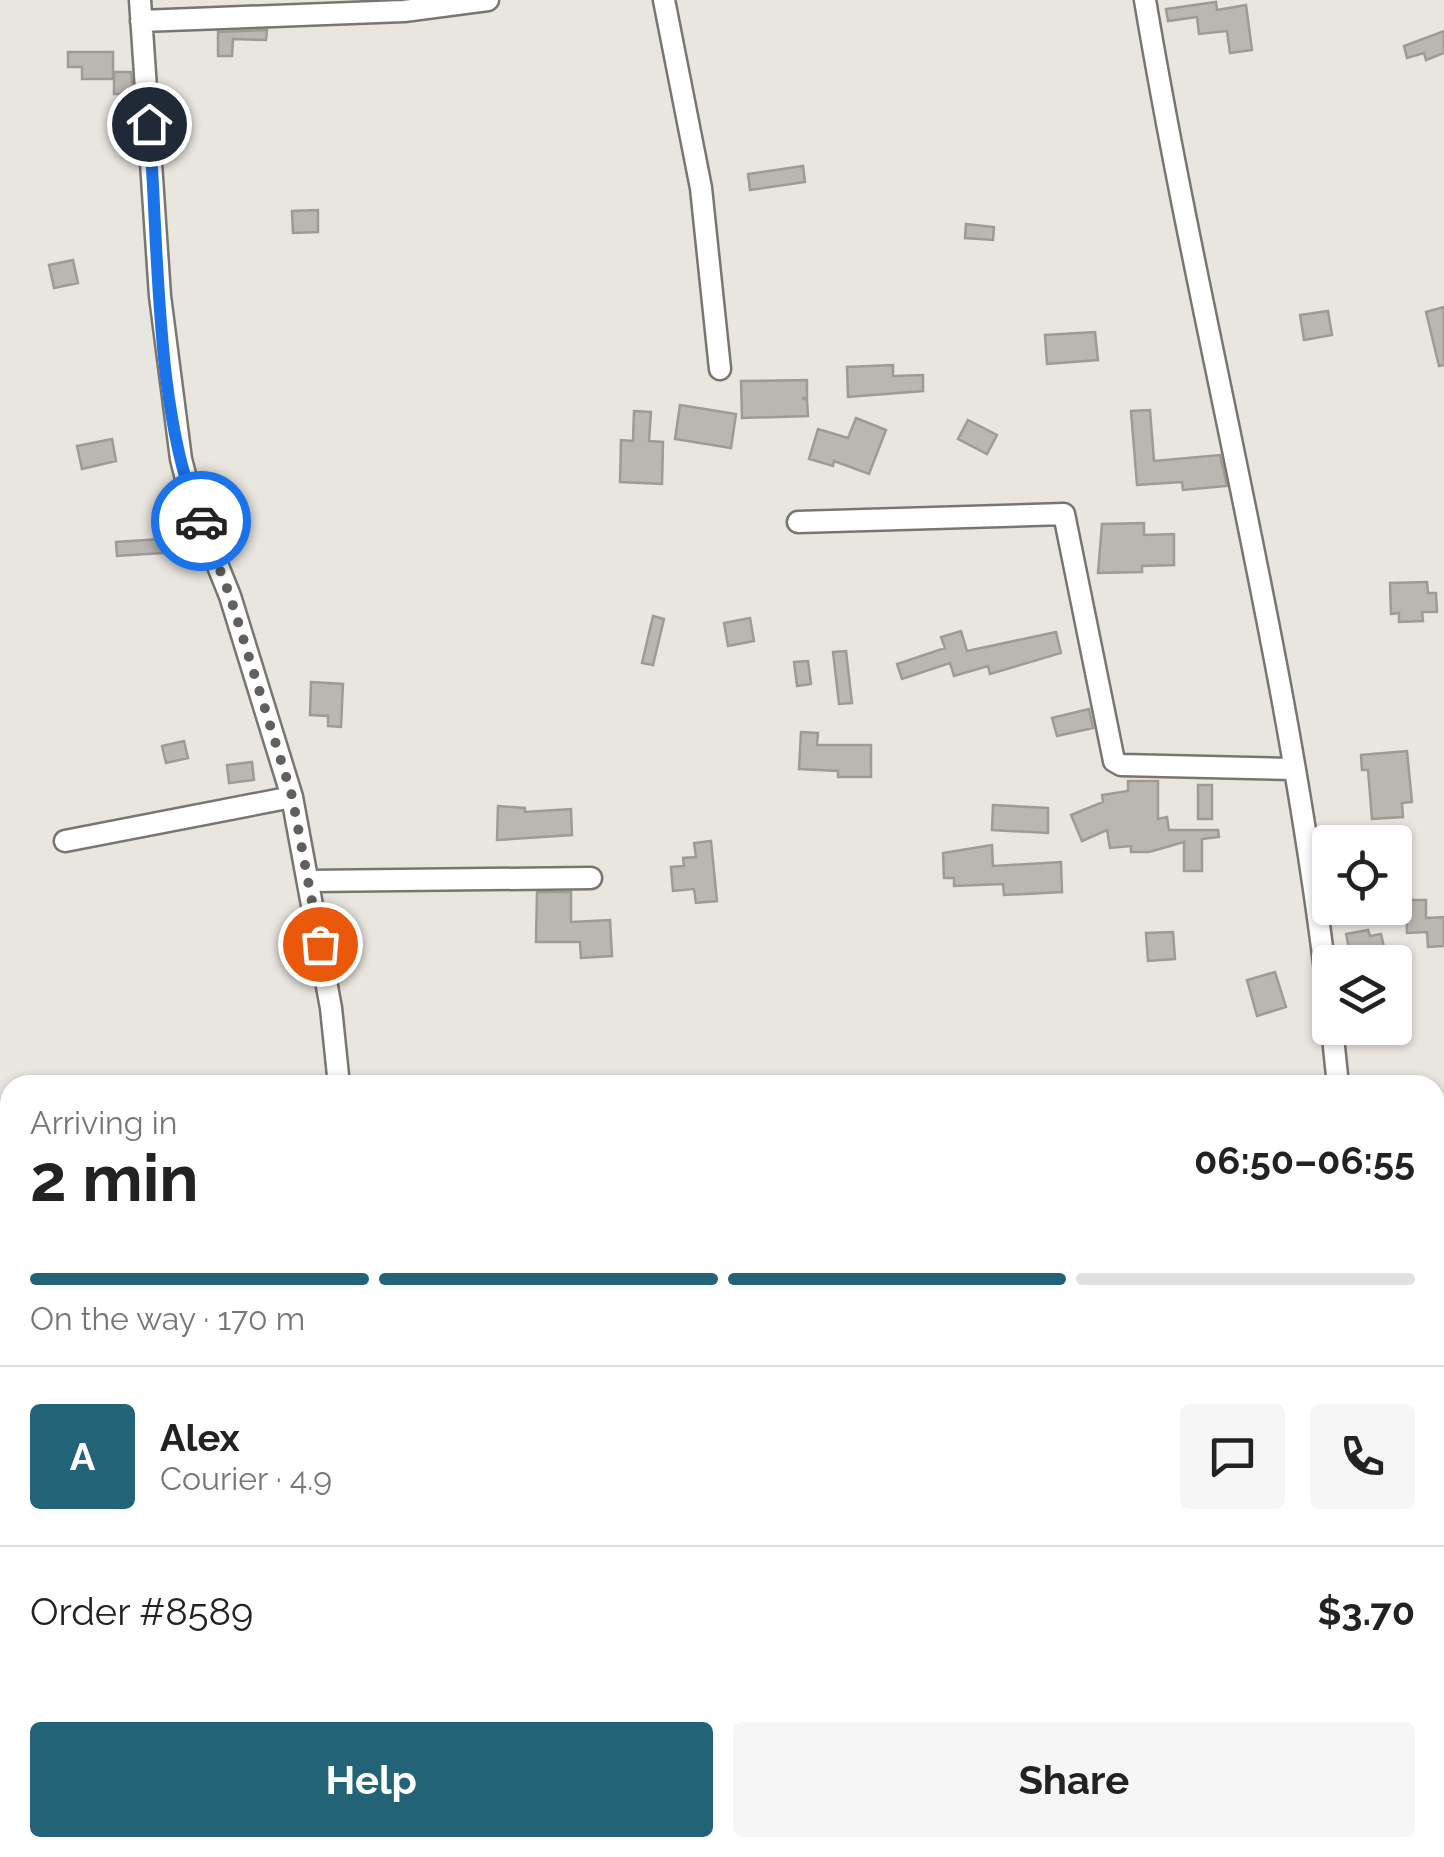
<!DOCTYPE html>
<html lang="en">
<head>
<meta charset="utf-8">
<style>
  body { margin:0; font-family:Raleway,sans-serif; background:#f6f6f6; color:#222; height:100vh; display:flex; flex-direction:column; font-size:38px; white-space:nowrap }
  * { box-sizing:border-box; margin:0 }
  p { font-size:32px; color:#767676 }
  .icon { flex:none; width:55px; height:55px; fill:none; stroke:currentColor; stroke-width:2; stroke-linecap:round; stroke-linejoin:round }
  .map { position:relative; flex:1; overflow:hidden }
  .drawer { position:absolute; left:0px; top:1075px; width:1445px; height:782px; display:flex; flex-direction:column; background:#fff; border-radius:30px 30px 0 0; box-shadow:0 2px 8px #0004 }
  .drawer>* { flex:none }
  .fabs { position:absolute; left:1312px; top:825px; display:grid; gap:20px }
  .fabs a { display:grid; place-items:center; width:100px; height:100px; border-radius:10px; background:#fff; box-shadow:0 2px 8px #0004; font-size:50px }
  .pin { position:absolute; display:grid; place-items:center; width:85px; height:85px; color:#fff; margin:-42px; border:5px solid #fff; border-radius:50%; box-shadow:0 2px 10px #0007 }
  .courier { position:absolute; display:grid; place-items:center; width:100px; height:100px; margin:-50px; border:8px solid #1a73e8; border-radius:50%; background:#fff; color:#222; box-shadow:0 2px 12px #0007 }
  .head em { font-style:normal; font-weight:700 }
  .head div { display:flex; flex-direction:column-reverse }
  .head { display:flex; align-items:center; justify-content:space-between; height:170px; padding:0 30px }
  h1 { font-size:65px; font-weight:700; line-height:75px }
  .bar { display:grid; grid-template-columns:repeat(4,1fr); gap:15px 10px; align-content:center; height:120px; padding:0 30px }
  .bar i { height:12px; border-radius:8px; background:#e0e0e0 }
  .bar .on { background:#226377 }
  .bar p { grid-column:span 4 }
  .line { display:flex; align-items:center; gap:25px; padding:0 30px; border-top:2px solid #e0e0e0 }
  .line div { flex:1 }
  .round { display:grid; place-items:center; flex:none; width:105px; height:105px; border-radius:10px; background:#f6f6f6 }
  .primary-button { display:flex; gap:20px; margin-top:auto; padding:20px 30px }
  .primary-button a { flex:1; height:115px; border-radius:10px; background:#226377; color:#fff; font-size:40px; font-weight:700; line-height:115px; text-align:center }
  .primary-button a+a { background:#f6f6f6; color:#222 }
  .map>svg:first-child { display:block }
</style>
</head>
<body>
<div class="map">
<svg width="1444" height="1857" viewBox="0 0 1444 1857">
  <rect width="100%" height="100%" fill="#e9e6e0"/>
  <path fill="#bab7b1" stroke="#9d9b94" stroke-width="2.5" d="M1216,2l1,8 29,-5 6,45 -22,3 -3,-22 -28,3 -2,-17 -29,4 -2,-12z
    M267,30l-1,10 -33,-1 -1,17h-14v-24z
    M1444,31v22l-18,7 -2,-7 -17,5 -3,-12z
    M68,52h45v27h-31v-12h-14z
    M114,72h17l2,22h-19z
    M803,166l2,16 -55,8 -2,-16z
    M318,210v22l-25,1 -1,-22z
    M966,224l28,3 -1,13 -28,-2z
    M73,260l5,23 -24,5 -5,-23z
    M1444,307v58l-5,1 -13,-54z
    M1328,311l4,24 -28,5 -4,-25z
    M1095,332l3,28 -51,4 -2,-29z
    M893,365v11l30,-1v16l-75,6 -1,-30z
    M807,380v18h-5l5,2 1,16 -66,2 -1,-37z
    M680,405l56,9 -5,34 -56,-9z
    M1150,410l4,51 66,-6 7,31 -44,4 -1,-8 -45,3 -6,-74z
    M634,411l17,1 -2,29 14,1 -1,42 -42,-2 1,-42 12,1z
    M856,418l30,12 -17,44 -35,-13 -1,5 -24,-7 9,-30 30,9z
    M968,420l29,15 -10,19 -29,-15z
    M112,439l4,22 -34,8 -5,-23z
    M1144,523v12l30,-1v31l-32,1v6l-44,1 4,-49z
    M176,538l1,14 -60,4 -1,-14z
    M1427,582l1,11h8l1,19h-15l1,9 -24,1v-9l-8,1 -1,-31z
    M653,616l11,3 -11,46 -11,-2z
    M750,618l4,23 -26,5 -4,-23z
    M961,631l6,20 89,-19 5,21 -71,21 -2,-8 -34,10 -4,-13 -48,16 -5,-15 48,-16 -4,-11z
    M846,651l6,52 -13,1 -6,-52z
    M808,661l3,23 -14,2 -3,-24z
    M311,682l32,2 -2,43 -13,-1v-10l-18,-1z
    M1089,709l4,19 -36,8 -5,-18z
    M801,732l17,1 -1,12h54v32h-33v-6l-39,-2z
    M184,741l4,17 -22,5 -4,-17z
    M1407,751l5,51 -10,1 1,14 -31,2 -4,-49h-6l-1,-15z
    M252,762l2,18 -25,3 -2,-18z
    M1128,781h30v38l9,-2 2,13h49l1,7 -17,2v32h-18v-29l-35,10h-18v-6l-21,2 -3,-18 -25,11 -11,-26 32,-13 -1,-7 26,-4z
    M1198,785h14v34h-14z
    M993,805l55,3v25l-56,-3z
    M498,806l27,2v4l46,-3 1,26 -75,5z
    M711,841l6,60 -21,2 -2,-14 -21,2 -2,-24 13,-1 -1,-8 13,-1 -2,-14z
    M992,845l1,21 68,-4 1,30 -58,3 -1,-11 -49,2v-8h-10l-1,-25z
    M537,892h34v30l39,-2 2,36 -31,2 -1,-16h-44z
    M1406,900h20v18l18,-1v29l-16,1 -1,-15 -20,1z
    M1368,930l2,6 11,-2 5,22 -34,6 -6,-28z
    M1173,932l2,27 -27,2 -2,-28z
    M1275,972l11,35 -29,9 -10,-36z"/>
  <g fill="none" stroke-linecap="round" stroke-linejoin="round">
    <defs>
      <path id="minor" d="M140,0l20,296 21,163 11,43 38,94 62,201 39,211 8,77
        M664,0l37,188 19,181
        M1145,0c57,339 147,672 185,1013
        M141,21l263,-10 84,-11
        M798,522l266,-8 50,247 7,4 172,4
        M65,841l227,-44
        M310,881l281,-3
        M1332,1028l6,57
        M1435,1177l9,-1
        M0,1549l10,-3
        M0,1689l10,25
        M57,1848l3,9
        M339,1848l1,9
        M620,1848l2,9
        M1369,1848l1,9"/>
    </defs>
    <use href="#minor" stroke="#787670" stroke-width="25"/>
    <use href="#minor" stroke="#fff" stroke-width="20"/>
  </g>
  <g fill="none" stroke-linecap="round" stroke-linejoin="round">
    <path stroke="#62605c" stroke-width="10" stroke-dasharray="0 18" d="M201,521l29,75 62,200 28,148"/>
    <path stroke="#1a73e8" stroke-width="12" d="M149,124c10,117 5,293 52,397"/>
  </g>
</svg>
<div class="fabs">
<a><svg class="icon" aria-label="locate" viewBox="0 0 24 24"><circle cx="12" cy="12" r="6"/><path d="M12 2v4M12 18v4M2 12h4M18 12h4"/></svg></a>
<a><svg class="icon" aria-label="layers" viewBox="0 0 24 24"><path d="M12 4l9 5-9 5-9-5zM3 14l9 5 9-5"/></svg></a>
</div>
<div class="pin" style="left:320px;top:944px;background:#ea580c"><svg class="icon" aria-label="bag" viewBox="0 0 24 24"><path d="M5 8h14l-1 12H6zM9 8a3 3 0 0 1 6 0"/></svg></div>
<div class="pin" style="left:149px;top:124px;background:#1f2937"><svg class="icon" aria-label="home" viewBox="0 0 24 24"><path d="M3 11l9-7 9 7M6 9v11h12V9"/></svg></div>
<div class="courier" style="left:201px;top:521px"><svg class="icon" aria-label="car" viewBox="0 0 24 24"><path d="M5 17H2v-5l4-1 3-4h7l3 4 3 1v5h-3M9 17h6M6 11h13"/><circle cx="7" cy="17" r="2"/><circle cx="17" cy="17" r="2"/></svg></div>
<section class="drawer">
<div class="head"><div><h1>2 min</h1><p>Arriving in</p></div><em>06:50–06:55</em></div>
<div class="bar"><i class="on"></i><i class="on"></i><i class="on"></i><i></i><p>On the way · 170 m</p></div>
<div class="line" style="height:180px"><b class="round" style="background:#226377;color:#fff">A</b><div><b>Alex</b><p>Courier · 4.9</p></div><a class="round"><svg class="icon" aria-label="chat" viewBox="0 0 24 24"><path d="M4 5h16v11H9l-5 4z"/></svg></a><a class="round"><svg class="icon" aria-label="phone" viewBox="0 0 24 24"><path d="M5 4h4l2 5-3 2q2 4 5 5l2-3 5 2v4C11 20 4 13 5 4z"/></svg></a></div>
<div class="line" style="height:130px"><div>Order #8589</div><b>$3.70</b></div>
<div class="primary-button"><a>Help</a><a>Share</a></div>
</section>
</div>
</body>
</html>
